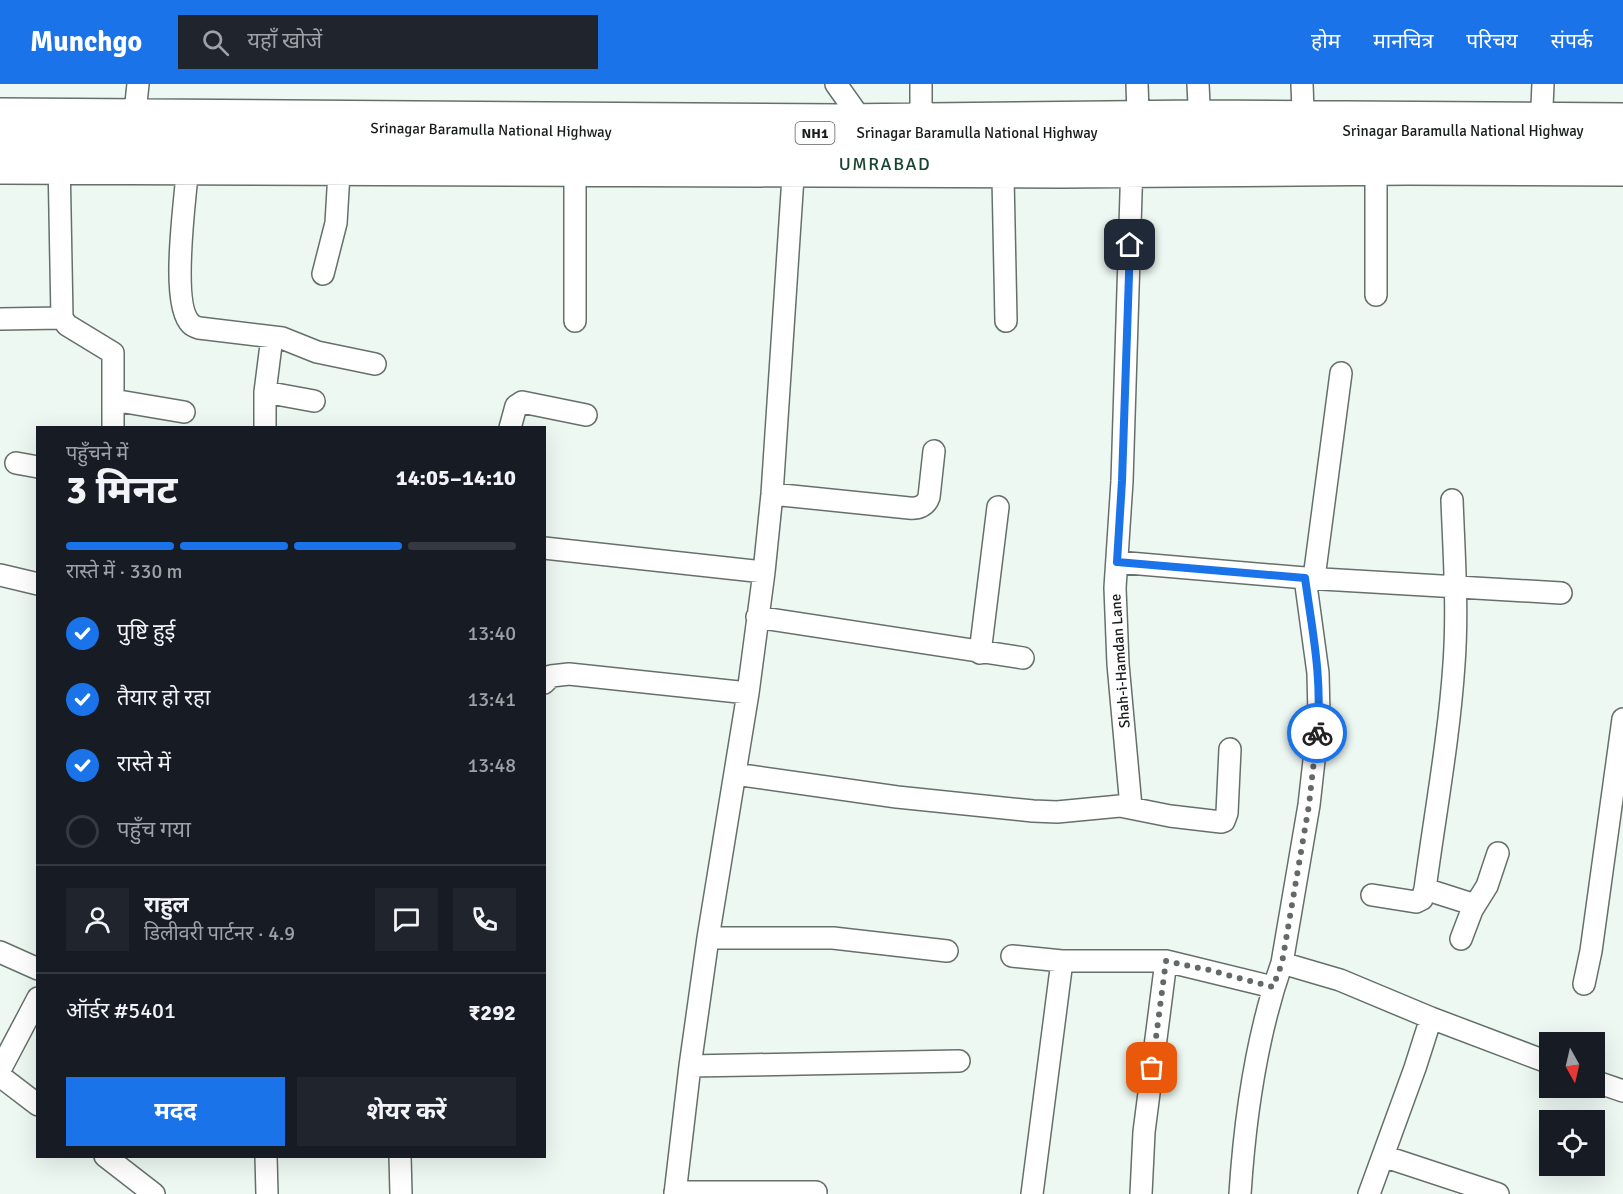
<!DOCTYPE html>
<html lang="hi">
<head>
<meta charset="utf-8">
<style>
  body { margin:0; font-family:Signika,"Noto Sans Devanagari",sans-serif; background:#20242c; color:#f1f3f6; height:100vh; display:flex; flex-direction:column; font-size:22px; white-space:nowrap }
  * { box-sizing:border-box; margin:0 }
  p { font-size:20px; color:#9ea1a6 }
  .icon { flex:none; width:33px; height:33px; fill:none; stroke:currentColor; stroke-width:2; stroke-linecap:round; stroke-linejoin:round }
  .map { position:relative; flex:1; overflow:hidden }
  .panel { position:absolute; left:36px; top:342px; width:510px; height:732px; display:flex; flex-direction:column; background:#171b24; border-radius:0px; box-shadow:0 6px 24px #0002 }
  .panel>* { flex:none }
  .needle { width:39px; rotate:172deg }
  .fabs { position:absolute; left:1539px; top:948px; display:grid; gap:12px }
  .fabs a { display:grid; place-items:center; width:66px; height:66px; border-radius:0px; background:#171b24; box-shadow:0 6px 24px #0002; font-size:30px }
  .pin { position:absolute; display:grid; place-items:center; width:51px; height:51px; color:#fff; margin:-26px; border-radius:12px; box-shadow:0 3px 9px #0006 }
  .courier { position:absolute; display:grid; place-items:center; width:60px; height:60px; margin:-30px; border:4px solid #1a73e8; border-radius:50%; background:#fff; color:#222; box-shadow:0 2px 8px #0007 }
  .headline em { font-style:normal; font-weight:700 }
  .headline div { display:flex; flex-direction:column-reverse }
  .headline { display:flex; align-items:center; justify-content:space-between; height:102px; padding:0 30px }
  h1 { font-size:39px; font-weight:700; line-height:45px }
  .bar { display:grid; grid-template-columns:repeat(4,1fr); gap:9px 6px; align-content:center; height:72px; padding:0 30px }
  .bar i { height:8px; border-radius:4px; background:#363941 }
  .bar .selected { background:#1a73e8 }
  .bar p { grid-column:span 4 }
  .line { display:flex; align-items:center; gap:15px; padding:0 30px; border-top:2px solid #363941 }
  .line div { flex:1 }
  .round { display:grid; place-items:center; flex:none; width:63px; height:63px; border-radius:0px; background:#20242c }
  ol { padding:0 30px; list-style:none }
  li { display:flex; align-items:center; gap:18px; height:66px }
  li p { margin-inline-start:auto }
  li .icon { padding:6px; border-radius:50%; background:#1a73e8; color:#fff; stroke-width:4 }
  li:last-child { color:#9ea1a6 }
  li i { width:33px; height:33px; border:3px solid #363941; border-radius:50% }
  .cta { display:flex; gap:12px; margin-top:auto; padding:12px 30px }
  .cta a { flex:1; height:69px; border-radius:0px; background:#1a73e8; color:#fff; font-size:24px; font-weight:700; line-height:69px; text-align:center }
  .cta a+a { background:#20242c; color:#f1f3f6 }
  header { display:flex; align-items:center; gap:36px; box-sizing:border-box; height:84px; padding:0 30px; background:#1a73e8; color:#fff }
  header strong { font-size:28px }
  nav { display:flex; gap:33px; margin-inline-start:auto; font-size:21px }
  .search { width:420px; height:54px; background:#20242c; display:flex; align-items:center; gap:15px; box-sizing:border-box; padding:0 21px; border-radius:0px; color:#9ea1a6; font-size:22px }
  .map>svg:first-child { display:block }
</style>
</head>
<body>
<header>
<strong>Munchgo</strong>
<div class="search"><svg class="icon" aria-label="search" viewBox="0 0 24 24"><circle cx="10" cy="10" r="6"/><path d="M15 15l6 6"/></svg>यहाँ खोजें</div>
<nav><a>होम</a><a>मानचित्र</a><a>परिचय</a><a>संपर्क</a></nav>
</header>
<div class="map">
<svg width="1623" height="1110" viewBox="0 0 1623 1110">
  <rect width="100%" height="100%" fill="#edf8f2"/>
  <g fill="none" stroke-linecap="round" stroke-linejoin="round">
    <defs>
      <path id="minor" d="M836,0l22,31
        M1137,0l1,29
        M1198,0l2,41
        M1302,0l1,27
        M0,25l840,6 359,-4 424,3
        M921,31v-31
        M134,38l4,-38
        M1541,44l2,-44
        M59,75l3,159 5,7 46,28v75
        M0,89l1061,4 347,-3 215,1
        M187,90c-2,29 -17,131 4,150 2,2 5,3 8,4l83,10 35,14 58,12
        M1376,91v120
        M1003,93l3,144
        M323,190l13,-51 3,-50
        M0,235l62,-1
        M575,237v-146
        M265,308l49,9
        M113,316l71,12
        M265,344v-36l7,-55
        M510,344l6,-22 6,-4 64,13
        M16,379l22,4
        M772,410l137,14c9,1 17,-2 20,-11l5,-46
        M544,464l220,24
        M1117,478l188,16 256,15
        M0,491l38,9
        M1314,494l27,-205
        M757,533l266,41
        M980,569l18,-146
        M544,599l7,-7 18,-2 179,19
        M735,690l162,23 136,14 24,1 63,-6 50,10 51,6 3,-1 3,-8 3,-64
        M1131,723l-13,-143 -3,-76 7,-107 10,-319
        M1425,805l50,16
        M1372,811l44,7 6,-3 3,-10c10,-75 24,-150 29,-225 4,-55 0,-110 -2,-164
        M708,854h125l114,13
        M1461,855l11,-29 15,-24 11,-33
        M0,868l38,17
        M1012,872l50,5h104l107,26
        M1282,879l58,17 91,38 119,45
        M1584,900l7,-33 32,-232
        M690,982l269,-5
        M0,986l38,-72
        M0,992l38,29
        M1594,997l29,10
        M105,1072l49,38
        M266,1072l1,38
        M400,1072l1,38
        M1383,1072l115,38
        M675,1108h141
        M675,1110l15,-128 18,-128 40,-245 16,-121 8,-78 22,-332
        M1032,1110l30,-233
        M1141,1110l3,-62 22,-171
        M1240,1110c5,-78 16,-157 42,-231l27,-158 10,-89 -1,-43 -13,-95
        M1369,1110l46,-126 16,-50"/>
      <path id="highway" d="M0,45h324l521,5 778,-2
        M0,71l372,-1 200,4 222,1 496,-4 333,3"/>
    </defs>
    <use href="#minor" stroke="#66706b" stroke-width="24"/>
    <use href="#highway" stroke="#66706b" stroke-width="33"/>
    <use href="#minor" stroke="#fff" stroke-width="21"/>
    <use href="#highway" stroke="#fff" stroke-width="30"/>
  </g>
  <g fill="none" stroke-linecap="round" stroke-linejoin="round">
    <path stroke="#636966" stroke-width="6" stroke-dasharray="0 10.8" d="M1152,984l14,-107 43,9 64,17 9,-24 27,-158 8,-72"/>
    <path stroke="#1a73e8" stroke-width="8" d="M1130,161l-8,236 -5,81 188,16c7,51 18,103 12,155"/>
  </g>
  <g text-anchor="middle" stroke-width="4.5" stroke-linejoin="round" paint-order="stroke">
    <rect fill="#fff" stroke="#5d605f" stroke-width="1.5" x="795.5" y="38" width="39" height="22" rx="4.5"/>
    <g font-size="14" font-weight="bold" fill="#181c1a">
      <text x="815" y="54">NH1</text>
    </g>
    <g font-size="15" fill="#181c1a" stroke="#fff">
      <text transform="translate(491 46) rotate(1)" y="5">Srinagar Baramulla National Highway</text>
      <text x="1463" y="52">Srinagar Baramulla National Highway</text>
      <text x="977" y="54">Srinagar Baramulla National Highway</text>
      <text transform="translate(1120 577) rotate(-94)" y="5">Shah-i-Hamdan Lane</text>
    </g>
    <g font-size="18" letter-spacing="1.5" fill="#164431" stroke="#fff">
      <text x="885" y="86">UMRABAD</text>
    </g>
  </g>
</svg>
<div class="fabs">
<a><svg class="needle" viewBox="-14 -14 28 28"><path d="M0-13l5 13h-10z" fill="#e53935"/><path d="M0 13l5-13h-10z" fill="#9ea1a6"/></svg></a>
<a><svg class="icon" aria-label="locate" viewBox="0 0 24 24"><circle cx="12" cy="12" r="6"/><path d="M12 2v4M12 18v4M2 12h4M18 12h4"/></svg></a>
</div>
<div class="pin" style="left:1152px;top:984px;background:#ea580c"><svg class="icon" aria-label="bag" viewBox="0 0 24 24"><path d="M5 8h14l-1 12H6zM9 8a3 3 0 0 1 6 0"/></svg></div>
<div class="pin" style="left:1130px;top:161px;background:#1f2937"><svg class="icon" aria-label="home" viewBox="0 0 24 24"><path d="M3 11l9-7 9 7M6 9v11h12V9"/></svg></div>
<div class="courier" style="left:1317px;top:649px"><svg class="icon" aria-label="bike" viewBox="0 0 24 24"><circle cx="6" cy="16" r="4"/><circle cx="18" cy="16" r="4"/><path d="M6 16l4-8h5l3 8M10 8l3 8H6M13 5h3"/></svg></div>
<section class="panel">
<div class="headline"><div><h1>3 मिनट</h1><p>पहुँचने में</p></div><em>14:05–14:10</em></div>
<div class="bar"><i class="selected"></i><i class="selected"></i><i class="selected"></i><i></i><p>रास्ते में · 330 m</p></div>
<ol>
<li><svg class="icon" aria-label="check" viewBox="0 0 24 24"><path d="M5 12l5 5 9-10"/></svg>पुष्टि हुई<p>13:40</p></li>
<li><svg class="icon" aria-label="check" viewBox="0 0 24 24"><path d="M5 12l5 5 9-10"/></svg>तैयार हो रहा<p>13:41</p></li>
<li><svg class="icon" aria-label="check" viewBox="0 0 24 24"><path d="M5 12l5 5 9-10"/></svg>रास्ते में<p>13:48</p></li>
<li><i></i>पहुँच गया</li>
</ol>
<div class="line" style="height:108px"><a class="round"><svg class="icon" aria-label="person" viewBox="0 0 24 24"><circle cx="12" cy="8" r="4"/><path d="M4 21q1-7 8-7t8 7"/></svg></a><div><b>राहुल</b><p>डिलीवरी पार्टनर · 4.9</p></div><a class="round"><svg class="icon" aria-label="chat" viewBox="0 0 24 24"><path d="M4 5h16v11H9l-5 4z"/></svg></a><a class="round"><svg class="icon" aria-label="phone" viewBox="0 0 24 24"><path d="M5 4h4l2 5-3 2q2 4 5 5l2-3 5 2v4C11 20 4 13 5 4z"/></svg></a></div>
<div class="line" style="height:78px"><div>ऑर्डर #5401</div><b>₹292</b></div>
<div class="cta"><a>मदद</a><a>शेयर करें</a></div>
</section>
</div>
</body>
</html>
